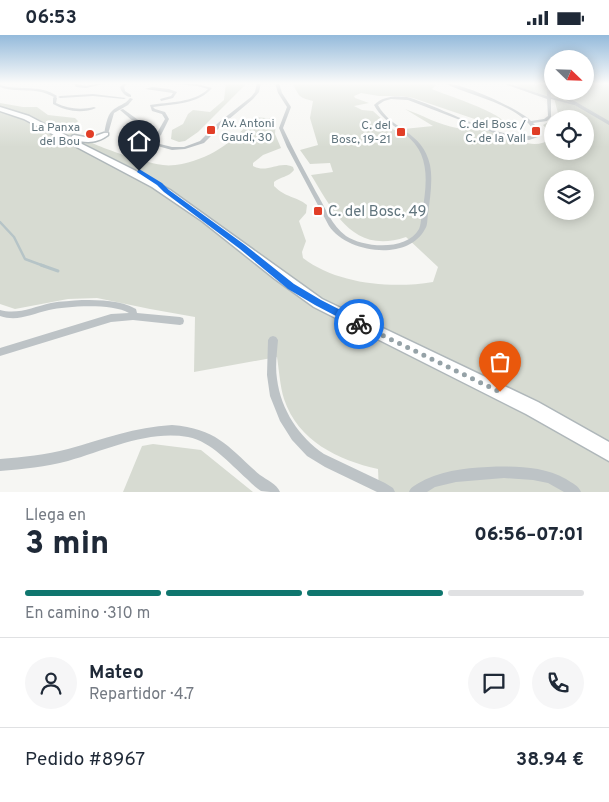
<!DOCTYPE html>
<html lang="es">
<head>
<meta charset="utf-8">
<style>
  body { margin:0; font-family:Overpass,sans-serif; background:#f6f6f7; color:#1f2937; height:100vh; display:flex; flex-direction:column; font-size:19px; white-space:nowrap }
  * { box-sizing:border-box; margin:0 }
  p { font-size:16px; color:#747a83 }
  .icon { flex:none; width:28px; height:28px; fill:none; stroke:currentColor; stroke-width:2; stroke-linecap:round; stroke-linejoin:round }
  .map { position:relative; height:457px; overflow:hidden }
  .details { display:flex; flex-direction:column; background:#fff; flex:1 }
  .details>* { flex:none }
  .needle { width:32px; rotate:113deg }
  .fabs { position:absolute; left:544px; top:15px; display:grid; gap:10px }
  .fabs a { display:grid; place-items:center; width:50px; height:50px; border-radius:50%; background:#fff; box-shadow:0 2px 12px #0003; font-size:25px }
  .pin { position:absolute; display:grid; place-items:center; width:42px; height:42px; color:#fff; margin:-51px -21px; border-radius:50% 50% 50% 0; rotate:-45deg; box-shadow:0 0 5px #0007 }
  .pin .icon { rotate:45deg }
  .courier { position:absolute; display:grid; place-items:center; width:50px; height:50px; margin:-25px; border:4px solid #1a73e8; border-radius:50%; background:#fff; color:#222; box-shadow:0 1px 6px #0007 }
  .headline em { font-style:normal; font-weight:800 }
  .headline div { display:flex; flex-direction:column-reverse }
  .headline { display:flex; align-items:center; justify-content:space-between; height:85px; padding:0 25px }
  h1 { font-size:32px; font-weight:800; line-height:38px }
  .bar { display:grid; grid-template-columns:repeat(4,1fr); gap:8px 5px; align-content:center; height:60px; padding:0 25px }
  .bar i { height:6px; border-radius:4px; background:#e0e1e3 }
  .bar .current { background:#0f766e }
  .bar p { grid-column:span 4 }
  .line { display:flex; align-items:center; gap:12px; padding:0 25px; border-top:1px solid #e0e1e3 }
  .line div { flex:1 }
  .round { display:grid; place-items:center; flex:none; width:52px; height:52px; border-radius:26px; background:#f6f6f7 }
  .status { display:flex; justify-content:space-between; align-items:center; height:35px; padding:0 25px; background:#fff; direction:ltr }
  .status svg { height:14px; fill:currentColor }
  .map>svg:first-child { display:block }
</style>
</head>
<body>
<div class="status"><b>06:53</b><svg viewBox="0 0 49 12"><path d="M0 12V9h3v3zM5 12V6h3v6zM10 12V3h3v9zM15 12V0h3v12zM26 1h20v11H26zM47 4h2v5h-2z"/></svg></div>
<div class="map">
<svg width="609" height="457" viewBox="0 0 609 457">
  <rect width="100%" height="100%" fill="#f6f6f3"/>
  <path fill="#d7dbd2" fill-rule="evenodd" d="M226,48h21l-49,49 -13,9 -6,1 -8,-3 1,-9 11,-6 5,-10 5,-4 17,2 14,-12z
    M292,48h143l1,2 -4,4 2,1c15,6 73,24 75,38h-8l-88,-30 -12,-2h-22l-18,-3 -7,3 1,2 14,5 -15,3 8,4 11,1 21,19 39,-4 -28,-17c17,6 34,16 52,19 9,2 18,0 27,2 20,3 47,23 67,9l1,-4 -9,-10 9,-5v31h33v-32h-30l3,-6 -4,-15 -35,-11 -3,-4h36v8h33v-8h24v409h-230l-1,-23c-40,-9 -80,-28 -94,-70 -4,-13 -5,-29 -7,-42l-83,15 1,-55 -45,-8 -53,-11 -29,1 -53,10 -15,-5v-201l23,4h14l11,8 27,3 3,3c-2,3 -5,6 -3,10 4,12 75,33 88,34 6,1 13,0 19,-1 34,-8 51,-23 73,-47l21,2 -1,15 6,14 -18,7 -10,8v3c14,8 26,-6 40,1l1,3c-5,7 -14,7 -20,12v4c12,12 22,10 33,19l-1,8 -7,8 7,20 -4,11 1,6c34,26 88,31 130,24l5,-15 -32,-30c-53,18 -72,-25 -95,-62l22,-3 -3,-9 -20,1 -10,-14 18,-5 -8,-27 3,-17c-16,-4 -13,-5 -21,-18zM552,144h33v32h-33z
    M153,409l48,6 52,42h-130l19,-46z"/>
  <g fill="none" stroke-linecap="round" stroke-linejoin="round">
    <path stroke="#b6c4c7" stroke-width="2.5" d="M0,187l14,15 11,22 19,7"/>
    <path stroke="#b6c4c7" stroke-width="3" d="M41,230l17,6"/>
    <defs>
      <path id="secondary" d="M0,72l29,9 42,22 1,-2 2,-1 16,3 14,-5h4v2c-12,9 -23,8 -36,4l62,31 36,20 152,109 216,103 71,40v19l-83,-47 -212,-107 -39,-28 -73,-58 -50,-34 -128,-68 -24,-8z"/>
    </defs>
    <use href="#secondary" stroke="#afb7ba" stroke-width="3"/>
    <path fill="#bdc3c6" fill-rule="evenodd" d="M73,48l13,3 15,-3h7l-22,5 -10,-1z
      M124,48h4l-4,4 1,4 6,4v2c-5,0 -10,-5 -11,-10z
      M165,48l32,1 15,4c-13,16 -39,16 -59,19l2,2 10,3 4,7 -8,16 -9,7 20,5h12l16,-6 18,-18 33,-26 4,-5 2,-9h4l-2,9 -6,7 -31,26 -18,18 -19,6 -13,1 -29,-8c0,-16 -12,-22 -23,-32l3,-1 18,13 7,18 9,-7 8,-14 -3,-5 -10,-3 -2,-6c18,-3 44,-2 58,-16l-11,-3z
      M275,48h4l3,10 9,14 -8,21c10,22 22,43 33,64 9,15 16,34 30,44 18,12 61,15 73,-7 2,-4 2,-11 3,-15 3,-20 7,-41 -1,-60 -9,-22 -36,-28 -47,-49 9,-9 21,-9 33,-8 8,2 17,6 25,9 27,11 76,35 104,29 -13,-31 -65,-38 -92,-52 18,0 74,25 87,38l13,-2 4,-3 -1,-17 -40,-14v-2l40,13v-6l3,-1 1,8 25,7 -2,1 -23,-6v18l-4,4 -14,2 4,4 4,9 -12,4 -15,-2 -20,-5 -86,-33 -17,-1 -7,2 -6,4c13,25 45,26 52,60 3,16 0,33 -2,49 -1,5 0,11 -3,15 -17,33 -78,24 -96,-3l-42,-79 -8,-19 8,-21 -9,-14z
      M0,50c19,6 40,-1 57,11l-1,1 1,1 -1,5c12,6 25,7 38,4l2,1c-14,6 -30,3 -43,-4v-6l1,-1c-20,-11 -34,-3 -54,-10z
      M152,52l17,2 8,3 -4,6 -12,3 -1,-2 11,-3 2,-3 -28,-4z
      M93,59l33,4 -2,1 -31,-3 -33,2 -2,-1 2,-1z
      M130,63l3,1 -5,6 -14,8 -6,21 -4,1c1,-6 3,-20 8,-24 6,-6 13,-6 18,-13z
      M82,265c19,0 38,0 54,9l1,4 43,4 3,1 1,3 -1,3 -3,1 -47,-5 -22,2 -111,34v-8l111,-34 18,-1c-17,-10 -62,-7 -80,-3 -18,4 -31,12 -49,6v-6c18,5 33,-3 51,-7 10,-2 21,-2 31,-3z
      M273,301l3,1 2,3c-1,13 -3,26 -1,39 4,31 22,58 47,75l61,29 8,5 2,4h-18l-52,-25 -18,-11 -15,-16 -12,-19 -10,-25 -3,-21 1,-35 2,-3z
      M172,390c46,4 56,22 88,50 7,5 17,9 20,17 -5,0 -14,0 -19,-1 -5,-3 -10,-8 -14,-12 -18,-16 -35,-37 -59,-42 -41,-7 -81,13 -120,24 -22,6 -45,8 -68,10v-12c23,-2 46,-4 68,-10 36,-10 67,-22 104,-24z
      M488,432c27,-1 54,-1 78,12 6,4 13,7 15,13h-17l-16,-9 -15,-3 -29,-2 -48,4 -21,5 -8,5h-18c2,-5 4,-5 8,-8 22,-13 46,-16 71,-17z"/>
    <path fill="#bdc3c6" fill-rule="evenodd" d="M537,48h5l10,6v2h5l52,30v4z"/>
    <use href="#secondary" fill="#fff" fill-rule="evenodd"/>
  </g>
  <linearGradient id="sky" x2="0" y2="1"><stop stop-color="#94badb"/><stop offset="0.43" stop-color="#fbfbfa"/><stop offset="1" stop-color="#fbfbfa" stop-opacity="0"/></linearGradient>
  <rect width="609" height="112" fill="url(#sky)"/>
  <path fill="#1a73e8" d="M139,134l23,14 7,7 76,55 49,39 27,16 41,21v5h-7l-40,-21 -27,-16 -48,-40 -76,-57 -7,-7 -20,-13z"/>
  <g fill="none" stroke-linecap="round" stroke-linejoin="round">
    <path stroke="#95a2a7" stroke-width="5" stroke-dasharray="0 9" d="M359,289l141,68"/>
  </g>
  <g fill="#e23e27" stroke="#fff" stroke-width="2">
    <rect x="206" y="90" width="10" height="10" rx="2.5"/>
    <rect x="531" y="91" width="10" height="10" rx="2.5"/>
    <rect x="396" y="92" width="10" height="10" rx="2.5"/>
    <circle cx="90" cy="99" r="5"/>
    <rect x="313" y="171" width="10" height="10" rx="2.5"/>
  </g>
  <g text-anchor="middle" stroke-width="5" stroke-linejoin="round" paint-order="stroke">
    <g font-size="12" fill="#61757e" stroke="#fff" text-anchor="end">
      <text x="221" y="92" text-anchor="start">Av. Antoni<tspan x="221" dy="14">Gaudí, 30</tspan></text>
      <text x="526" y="93">C. del Bosc /<tspan x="526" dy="14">C. de la Vall</tspan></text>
      <text x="391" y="94">C. del<tspan x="391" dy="14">Bosc, 19-21</tspan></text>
      <text x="80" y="96">La Panxa<tspan x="80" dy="14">del Bou</tspan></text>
    </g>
    <g font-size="15" fill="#61757e" stroke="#fff" text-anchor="start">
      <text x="328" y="181">C. del Bosc, 49</text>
    </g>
  </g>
</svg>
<div class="fabs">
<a><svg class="needle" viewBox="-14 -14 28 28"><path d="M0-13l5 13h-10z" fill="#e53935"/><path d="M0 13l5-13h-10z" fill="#747a83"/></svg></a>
<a><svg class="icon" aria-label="locate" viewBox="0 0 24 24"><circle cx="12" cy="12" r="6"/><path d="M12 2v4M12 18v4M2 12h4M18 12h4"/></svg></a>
<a><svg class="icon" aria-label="layers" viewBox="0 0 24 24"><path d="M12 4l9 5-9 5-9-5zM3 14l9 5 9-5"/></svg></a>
</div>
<div class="pin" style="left:500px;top:357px;background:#ea580c"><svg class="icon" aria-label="bag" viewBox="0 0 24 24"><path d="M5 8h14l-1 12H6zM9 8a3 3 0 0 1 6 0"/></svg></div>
<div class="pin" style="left:139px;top:136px;background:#1f2937"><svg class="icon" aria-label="home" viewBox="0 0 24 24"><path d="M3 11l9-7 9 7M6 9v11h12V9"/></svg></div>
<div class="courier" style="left:359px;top:289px"><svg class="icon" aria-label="bike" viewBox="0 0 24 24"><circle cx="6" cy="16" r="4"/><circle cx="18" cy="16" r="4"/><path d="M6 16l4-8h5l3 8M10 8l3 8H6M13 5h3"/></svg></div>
</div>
<section class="details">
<div class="headline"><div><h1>3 min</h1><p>Llega en</p></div><em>06:56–07:01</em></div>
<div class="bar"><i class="current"></i><i class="current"></i><i class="current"></i><i></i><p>En camino · 310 m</p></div>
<div class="line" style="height:90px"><a class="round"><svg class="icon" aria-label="person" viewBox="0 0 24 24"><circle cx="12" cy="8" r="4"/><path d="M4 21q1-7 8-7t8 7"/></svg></a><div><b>Mateo</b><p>Repartidor · 4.7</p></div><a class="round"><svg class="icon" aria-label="chat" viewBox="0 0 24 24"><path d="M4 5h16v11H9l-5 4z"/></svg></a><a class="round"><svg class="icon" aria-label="phone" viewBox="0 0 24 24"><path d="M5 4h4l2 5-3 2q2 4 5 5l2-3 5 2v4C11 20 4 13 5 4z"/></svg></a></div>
<div class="line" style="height:65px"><div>Pedido #8967</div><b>38.94 €</b></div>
</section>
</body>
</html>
